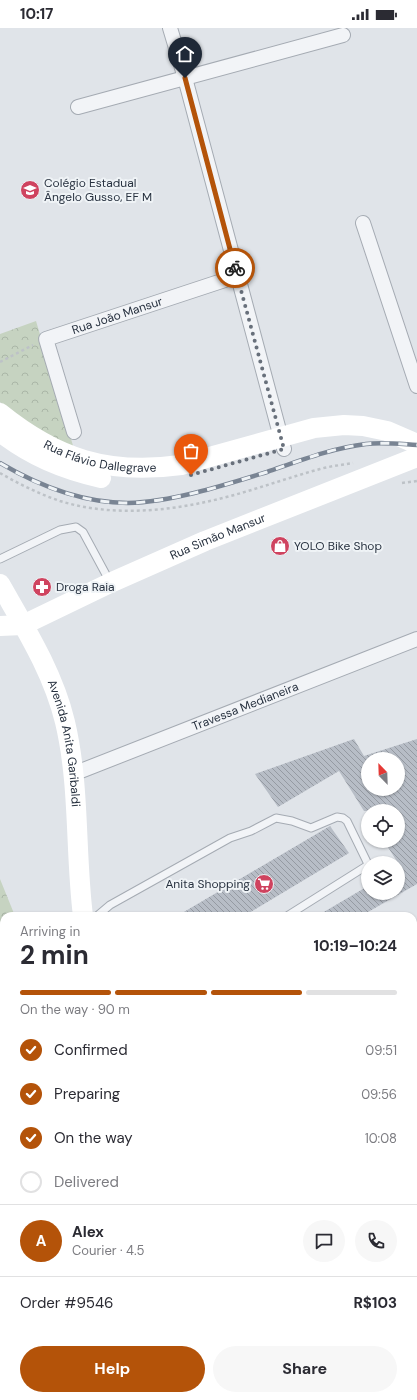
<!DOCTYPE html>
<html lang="en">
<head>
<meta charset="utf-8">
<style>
  body { margin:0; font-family:"DM Sans",sans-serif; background:#f7f7f7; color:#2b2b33; height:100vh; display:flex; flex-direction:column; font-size:15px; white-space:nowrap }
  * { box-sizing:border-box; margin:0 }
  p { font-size:13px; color:#7c7c81 }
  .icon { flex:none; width:22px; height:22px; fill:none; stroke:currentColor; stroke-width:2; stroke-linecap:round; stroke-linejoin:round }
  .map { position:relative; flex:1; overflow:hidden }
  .drawer { position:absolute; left:0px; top:884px; width:417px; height:488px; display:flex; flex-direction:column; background:#fff; border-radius:12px 12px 0 0; box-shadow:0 1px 3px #0004 }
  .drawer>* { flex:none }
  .needle { width:26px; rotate:337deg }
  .fabs { position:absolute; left:361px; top:724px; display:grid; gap:8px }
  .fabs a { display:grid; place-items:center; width:44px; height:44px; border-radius:50%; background:#fff; box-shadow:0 1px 3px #0004; font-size:20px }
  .pin { position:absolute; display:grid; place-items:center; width:34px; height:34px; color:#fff; margin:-41px -17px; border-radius:50% 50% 50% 0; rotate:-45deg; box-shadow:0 0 4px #0007 }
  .pin .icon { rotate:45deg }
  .courier { position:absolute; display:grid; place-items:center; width:40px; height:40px; margin:-20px; border:3px solid #b45309; border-radius:50%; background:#fff; color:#222; box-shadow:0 1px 5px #0007 }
  .overview em { font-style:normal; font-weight:700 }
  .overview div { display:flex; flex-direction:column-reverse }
  .overview { display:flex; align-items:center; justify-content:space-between; height:68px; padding:0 20px }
  h1 { font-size:26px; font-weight:700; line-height:30px }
  .bar { display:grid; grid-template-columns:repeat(4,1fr); gap:6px 4px; align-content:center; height:48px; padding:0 20px }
  .bar i { height:5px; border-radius:3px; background:#e1e1e2 }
  .bar .active { background:#b45309 }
  .bar p { grid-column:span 4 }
  .line { display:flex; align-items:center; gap:10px; padding:0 20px; border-top:1px solid #e1e1e2 }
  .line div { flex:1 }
  .round { display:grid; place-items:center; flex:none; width:42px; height:42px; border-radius:21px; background:#f7f7f7 }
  ol { padding:0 20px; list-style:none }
  li { display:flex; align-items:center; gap:12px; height:44px }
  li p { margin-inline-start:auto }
  li .icon { padding:4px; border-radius:50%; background:#b45309; color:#fff; stroke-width:4 }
  li:last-child { color:#7c7c81 }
  li i { width:22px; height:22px; border:2px solid #e1e1e2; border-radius:50% }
  .cta { display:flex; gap:8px; margin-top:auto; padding:8px 20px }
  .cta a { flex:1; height:46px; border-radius:24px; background:#b45309; color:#fff; font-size:16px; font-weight:700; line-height:46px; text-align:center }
  .cta a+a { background:#f7f7f7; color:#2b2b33 }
  .status { display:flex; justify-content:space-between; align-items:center; height:28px; padding:0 20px; background:#fff; direction:ltr }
  .status svg { height:11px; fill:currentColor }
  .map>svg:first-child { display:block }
</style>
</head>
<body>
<div class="status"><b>10:17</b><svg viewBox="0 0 49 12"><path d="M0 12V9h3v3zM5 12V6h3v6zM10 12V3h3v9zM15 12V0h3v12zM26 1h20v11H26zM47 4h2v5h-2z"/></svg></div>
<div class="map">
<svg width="417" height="1372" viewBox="0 0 417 1372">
  <defs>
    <pattern id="forest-crowns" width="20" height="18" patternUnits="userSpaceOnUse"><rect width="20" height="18" fill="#c6d3c1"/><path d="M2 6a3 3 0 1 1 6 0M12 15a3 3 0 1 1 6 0" fill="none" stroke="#aab6a7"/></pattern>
    <pattern id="building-back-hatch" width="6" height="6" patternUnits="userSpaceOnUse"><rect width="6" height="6" fill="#b7bdc6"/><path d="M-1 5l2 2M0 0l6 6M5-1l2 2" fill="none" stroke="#959aa2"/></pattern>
  </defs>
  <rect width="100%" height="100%" fill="#e0e4e9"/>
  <path fill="url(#forest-crowns)" d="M36,293l38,128c-27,-12 -52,-26 -74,-47v-68z
    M0,851l15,37h-11v46l-4,3z"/>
  <path fill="url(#building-back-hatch)" fill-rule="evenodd" d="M354,711l10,17 53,-17v145l-56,32h-44l51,-30v7h30v-30l-14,-22h14v-30h-34l-25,-40 -61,36 -23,-33zM368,731h30v30h-30z
    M330,798l19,27 -105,63h-67z"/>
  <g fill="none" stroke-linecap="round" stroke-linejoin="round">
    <defs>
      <path id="service" d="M0,531l60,-29 16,-3 7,5 27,50
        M97,888l13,-11 120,-67 21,-7 25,-13 16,3 19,7 26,-11 6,1 4,3 21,43
        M287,888l81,-51"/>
      <g id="minor">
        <path d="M170,0l15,50 99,371"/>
        <path d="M78,79l265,-72"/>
        <path d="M363,195l54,163"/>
        <path id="s1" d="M74,404l-28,-93 191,-63"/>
        <path id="s2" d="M73,746l344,-135"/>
        <path d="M413,995l4,-3"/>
        <path d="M0,1182h4"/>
        <path d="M194,1368v4"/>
        <path d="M150,1372l5,-4"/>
      </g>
    </defs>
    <use href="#service" stroke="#a5abb3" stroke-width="9"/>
    <use href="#minor" stroke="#a5abb3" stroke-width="16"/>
    <path stroke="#bdc2c7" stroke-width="2.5" stroke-dasharray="3 3" stroke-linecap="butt" d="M0,334l33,-17
      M0,445c19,11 39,21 60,28 48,15 102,11 150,0 37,-8 73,-22 110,-32 11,-3 22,-4 33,-6
      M402,455l15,-2"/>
    <use href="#service" stroke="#f2f4f7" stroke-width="7"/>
    <use href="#minor" stroke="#f2f4f7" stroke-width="14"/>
    <g stroke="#fff" stroke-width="20">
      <path id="s3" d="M0,385c57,46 108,62 181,52l133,-37 30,-3 19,1 24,5 30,13"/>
      <path d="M0,404c31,24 62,37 101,46"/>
      <path id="s4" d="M0,556c25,44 53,88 65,138 15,63 10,130 18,194"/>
      <path id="s5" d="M0,598l23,-1 87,-42 95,-42 212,-84"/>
      <path d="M413,1208l4,1"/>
    </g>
    <defs>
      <path id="rail" d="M0,435c39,23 82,40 128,40 44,-1 97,-18 139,-31 32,-11 65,-24 99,-28 17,-2 34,0 51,1"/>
    </defs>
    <use href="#rail" stroke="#798493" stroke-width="4.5"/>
    <use href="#rail" stroke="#eff3f6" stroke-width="3" stroke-dasharray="9" stroke-linecap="butt"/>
  </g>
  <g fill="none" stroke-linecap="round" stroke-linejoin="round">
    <path stroke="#68707b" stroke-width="4" stroke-dasharray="0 7.2" d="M191,447l93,-26 -49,-181"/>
    <path stroke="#b45309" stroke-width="5" d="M185,50l50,190"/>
  </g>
  <defs>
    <symbol id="school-disc" viewBox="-11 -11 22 22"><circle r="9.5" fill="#cf435f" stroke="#eff3f6"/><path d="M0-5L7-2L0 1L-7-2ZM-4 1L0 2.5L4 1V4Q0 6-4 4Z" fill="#fff"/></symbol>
    <symbol id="shop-disc" viewBox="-11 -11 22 22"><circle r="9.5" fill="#cf435f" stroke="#eff3f6"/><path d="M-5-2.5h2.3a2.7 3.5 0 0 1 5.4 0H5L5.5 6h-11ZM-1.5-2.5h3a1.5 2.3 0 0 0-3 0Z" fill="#fff"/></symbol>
    <symbol id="pharmacy-disc" viewBox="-11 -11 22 22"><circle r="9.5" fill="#cf435f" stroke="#eff3f6"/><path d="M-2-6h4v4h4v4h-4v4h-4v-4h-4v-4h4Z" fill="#fff"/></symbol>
    <symbol id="supermarket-disc" viewBox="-11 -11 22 22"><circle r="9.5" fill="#cf435f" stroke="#eff3f6"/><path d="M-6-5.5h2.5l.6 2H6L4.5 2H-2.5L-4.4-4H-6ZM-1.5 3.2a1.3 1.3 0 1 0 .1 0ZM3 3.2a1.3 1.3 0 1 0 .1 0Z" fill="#fff"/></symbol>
  </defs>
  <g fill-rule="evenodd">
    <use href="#school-disc" x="19" y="151" width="22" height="22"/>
    <use href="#shop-disc" x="269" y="507" width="22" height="22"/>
    <use href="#pharmacy-disc" x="31" y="548" width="22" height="22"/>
    <use href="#supermarket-disc" x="253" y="845" width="22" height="22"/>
  </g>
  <g text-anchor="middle" stroke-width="4" stroke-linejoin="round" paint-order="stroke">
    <g font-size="12" fill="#283240" stroke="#eff3f6" text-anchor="start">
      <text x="44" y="159">Colégio Estadual<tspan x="44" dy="14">Ângelo Gusso, EF M</tspan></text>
      <text x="294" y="522">YOLO Bike Shop</text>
      <text x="56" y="563">Droga Raia</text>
      <text x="250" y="860" text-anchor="end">Anita Shopping</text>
    </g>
    <g font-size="12" fill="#283240" stroke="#eff3f6">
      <text dy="4" stroke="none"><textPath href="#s1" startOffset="172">Rua João Mansur</textPath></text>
      <text dy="4" stroke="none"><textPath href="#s3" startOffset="112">Rua Flávio Dallegrave</textPath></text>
      <text dy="4" stroke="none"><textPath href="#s5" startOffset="237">Rua Simão Mansur</textPath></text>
      <text dy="4" stroke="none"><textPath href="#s2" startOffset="185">Travessa Medianeira</textPath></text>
      <text dy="4" stroke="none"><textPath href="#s4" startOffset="174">Avenida Anita Garibaldi</textPath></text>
    </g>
  </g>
</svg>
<div class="fabs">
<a><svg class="needle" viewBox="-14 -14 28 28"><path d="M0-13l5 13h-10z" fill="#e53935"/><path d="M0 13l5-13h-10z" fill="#7c7c81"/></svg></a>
<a><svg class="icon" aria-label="locate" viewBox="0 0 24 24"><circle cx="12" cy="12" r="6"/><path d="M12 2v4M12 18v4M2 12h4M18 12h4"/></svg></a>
<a><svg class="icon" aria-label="layers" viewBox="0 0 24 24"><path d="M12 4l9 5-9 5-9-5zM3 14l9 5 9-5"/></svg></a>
</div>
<div class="pin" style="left:191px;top:447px;background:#ea580c"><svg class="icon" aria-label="bag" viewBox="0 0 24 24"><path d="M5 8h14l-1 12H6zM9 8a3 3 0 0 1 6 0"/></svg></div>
<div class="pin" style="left:185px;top:50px;background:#1f2937"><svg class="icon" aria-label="home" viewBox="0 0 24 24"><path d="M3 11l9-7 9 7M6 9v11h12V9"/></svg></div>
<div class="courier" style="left:235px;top:240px"><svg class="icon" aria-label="bike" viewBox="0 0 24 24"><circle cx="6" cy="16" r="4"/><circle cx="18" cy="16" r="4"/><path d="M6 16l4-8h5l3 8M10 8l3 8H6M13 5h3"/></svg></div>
<section class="drawer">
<div class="overview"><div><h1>2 min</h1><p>Arriving in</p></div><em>10:19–10:24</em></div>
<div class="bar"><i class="active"></i><i class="active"></i><i class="active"></i><i></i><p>On the way · 90 m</p></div>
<ol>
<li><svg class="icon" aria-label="check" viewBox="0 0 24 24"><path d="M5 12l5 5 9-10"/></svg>Confirmed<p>09:51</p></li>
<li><svg class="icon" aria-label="check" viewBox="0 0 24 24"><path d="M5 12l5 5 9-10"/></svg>Preparing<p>09:56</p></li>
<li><svg class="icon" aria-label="check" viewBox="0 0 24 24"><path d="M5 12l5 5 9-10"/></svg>On the way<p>10:08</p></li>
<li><i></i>Delivered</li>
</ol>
<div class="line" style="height:72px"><b class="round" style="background:#b45309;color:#fff">A</b><div><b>Alex</b><p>Courier · 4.5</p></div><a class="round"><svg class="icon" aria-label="chat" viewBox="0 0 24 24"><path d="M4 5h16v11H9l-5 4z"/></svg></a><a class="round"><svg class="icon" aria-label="phone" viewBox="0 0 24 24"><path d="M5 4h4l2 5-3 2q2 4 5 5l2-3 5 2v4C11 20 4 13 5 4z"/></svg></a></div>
<div class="line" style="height:52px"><div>Order #9546</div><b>R$103</b></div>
<div class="cta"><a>Help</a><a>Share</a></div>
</section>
</div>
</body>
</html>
